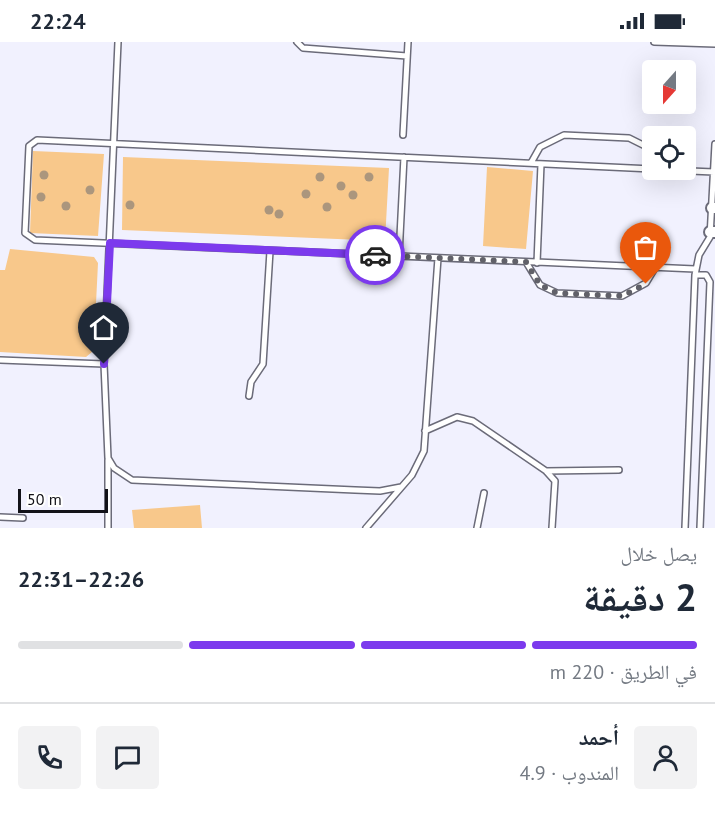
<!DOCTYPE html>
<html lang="ar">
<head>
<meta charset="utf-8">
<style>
  body { margin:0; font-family:"PT Sans","Noto Naskh Arabic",sans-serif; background:#f2f2f3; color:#1f2937; direction:rtl; height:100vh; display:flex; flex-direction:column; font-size:22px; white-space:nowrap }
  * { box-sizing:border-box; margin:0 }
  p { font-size:20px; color:#747a83 }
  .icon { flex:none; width:33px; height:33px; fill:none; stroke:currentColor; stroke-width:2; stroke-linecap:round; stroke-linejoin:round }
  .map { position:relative; height:486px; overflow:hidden; direction:ltr }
  .details { display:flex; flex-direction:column; background:#fff; flex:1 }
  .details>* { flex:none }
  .needle { width:39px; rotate:201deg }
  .buttons { position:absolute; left:642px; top:18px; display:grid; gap:12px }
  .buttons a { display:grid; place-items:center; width:54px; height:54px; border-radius:6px; background:#fff; box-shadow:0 6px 24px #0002; font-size:30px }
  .scale { position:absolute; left:18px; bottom:15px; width:90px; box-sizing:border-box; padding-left:6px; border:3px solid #131319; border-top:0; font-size:16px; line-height:21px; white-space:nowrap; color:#131319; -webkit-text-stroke:4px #fff; paint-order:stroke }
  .pin { position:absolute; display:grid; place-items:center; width:51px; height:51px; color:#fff; margin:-62px -26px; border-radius:50% 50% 50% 0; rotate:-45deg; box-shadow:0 0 6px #0007 }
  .pin .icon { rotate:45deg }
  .courier { position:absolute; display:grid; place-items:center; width:60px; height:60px; margin:-30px; border:4px solid #7c3aed; border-radius:50%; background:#fff; color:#222; box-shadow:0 2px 8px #0007 }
  .summary em { font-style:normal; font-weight:800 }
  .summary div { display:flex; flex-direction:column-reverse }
  .summary { display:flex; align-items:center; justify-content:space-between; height:102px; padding:0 18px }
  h1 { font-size:39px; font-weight:800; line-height:45px }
  .bar { display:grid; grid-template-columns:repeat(4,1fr); gap:9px 6px; align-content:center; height:72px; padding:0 18px }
  .bar i { height:8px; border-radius:4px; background:#e0e1e3 }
  .bar .selected { background:#7c3aed }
  .bar p { grid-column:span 4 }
  .line { display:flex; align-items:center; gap:15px; padding:0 18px; border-top:2px solid #e0e1e3 }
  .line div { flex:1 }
  .round { display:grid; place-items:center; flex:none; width:63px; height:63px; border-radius:6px; background:#f2f2f3 }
  .status { display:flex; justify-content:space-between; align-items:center; height:42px; padding:0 30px; background:#fff; direction:ltr }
  .status svg { height:16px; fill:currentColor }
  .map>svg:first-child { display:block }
</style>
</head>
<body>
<div class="status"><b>22:24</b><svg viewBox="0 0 49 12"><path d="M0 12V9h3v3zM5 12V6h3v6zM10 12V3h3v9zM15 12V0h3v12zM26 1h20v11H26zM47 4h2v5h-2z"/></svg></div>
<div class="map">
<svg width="715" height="486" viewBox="0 0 715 486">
  <rect width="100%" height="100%" fill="#f1f1fe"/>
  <path fill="#f8c88b" d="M33,109l71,3 -6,82 -68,-3z
    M123,115l266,11 -4,73 -263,-11z
    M487,125l46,4 -7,78 -43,-3z
    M10,207l84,8 4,6 -4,81 -2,8 -6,5 -86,-5v-82h5z
    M200,463l2,23h-68l-2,-18z"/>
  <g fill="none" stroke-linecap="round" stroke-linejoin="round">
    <defs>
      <path id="lane" d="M118,0l-14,322 4,94 6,10 18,12 223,10 25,1 21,-4
        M297,0l6,6 104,8
        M654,0l61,2
        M403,93l5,-93
        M531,121l9,-16 24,-12 65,3 16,8 7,8
        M652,127l-615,-29 -8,6 -4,87 10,7 660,29
        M667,128l47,2
        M399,214l5,-99
        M526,220l14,23 17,8 65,3 24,-13 9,-15
        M537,221l4,-99
        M695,233h11l4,7 -10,246
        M0,318l104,4
        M249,354l2,-14 12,-18 7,-113
        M425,389l32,-14 16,4 73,50 9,10 -3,47
        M546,429l73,-1
        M0,475l23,1
        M108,486v-68
        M366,486l46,-53 12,-24 14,-193
        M477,486l7,-35
        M685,486l10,-253 4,-20 11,-18 5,-93"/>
      <path id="street" d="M712,166h3
        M710,190h5"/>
    </defs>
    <use href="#lane" stroke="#6b6b79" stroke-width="8"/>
    <use href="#street" stroke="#6b6b79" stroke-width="14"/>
    <use href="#lane" stroke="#fff" stroke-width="5"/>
    <use href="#street" stroke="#fff" stroke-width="10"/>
  </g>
  <g fill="#ab967d">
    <circle cx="44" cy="133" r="4.5"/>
    <circle cx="320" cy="135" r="4.5"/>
    <circle cx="369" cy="135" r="4.5"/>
    <circle cx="341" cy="144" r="4.5"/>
    <circle cx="90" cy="148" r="4.5"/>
    <circle cx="306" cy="152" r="4.5"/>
    <circle cx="353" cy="153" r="4.5"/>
    <circle cx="41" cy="155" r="4.5"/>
    <circle cx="130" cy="163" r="4.5"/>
    <circle cx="66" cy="164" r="4.5"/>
    <circle cx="327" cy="165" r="4.5"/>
    <circle cx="269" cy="168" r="4.5"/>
    <circle cx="279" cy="172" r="4.5"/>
  </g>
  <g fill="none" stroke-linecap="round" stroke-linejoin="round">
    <path stroke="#616169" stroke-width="6" stroke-dasharray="0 10.8" d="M375,213l151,7 14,23 17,8 65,3 24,-12"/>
    <path stroke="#7c3aed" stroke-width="8" d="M104,322l6,-121 265,12"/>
  </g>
</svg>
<div class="buttons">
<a><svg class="needle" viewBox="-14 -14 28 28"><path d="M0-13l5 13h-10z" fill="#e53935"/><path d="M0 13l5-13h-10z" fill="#747a83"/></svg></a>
<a><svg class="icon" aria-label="locate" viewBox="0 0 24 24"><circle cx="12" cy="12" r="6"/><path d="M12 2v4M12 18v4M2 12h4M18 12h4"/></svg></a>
</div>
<div class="scale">50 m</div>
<div class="pin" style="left:646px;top:242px;background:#ea580c"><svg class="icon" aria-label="bag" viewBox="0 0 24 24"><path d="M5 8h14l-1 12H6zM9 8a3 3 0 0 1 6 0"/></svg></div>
<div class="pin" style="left:104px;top:322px;background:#1f2937"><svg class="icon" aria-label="home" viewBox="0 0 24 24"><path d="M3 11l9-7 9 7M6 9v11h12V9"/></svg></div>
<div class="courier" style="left:375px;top:213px"><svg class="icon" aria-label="car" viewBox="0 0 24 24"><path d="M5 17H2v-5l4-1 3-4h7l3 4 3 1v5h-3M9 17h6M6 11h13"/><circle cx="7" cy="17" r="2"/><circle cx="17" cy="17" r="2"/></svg></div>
</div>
<section class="details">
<div class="summary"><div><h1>2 دقيقة</h1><p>يصل خلال</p></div><em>22:26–22:31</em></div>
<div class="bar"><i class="selected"></i><i class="selected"></i><i class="selected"></i><i></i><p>في الطريق · 220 m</p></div>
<div class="line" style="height:108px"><a class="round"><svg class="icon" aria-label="person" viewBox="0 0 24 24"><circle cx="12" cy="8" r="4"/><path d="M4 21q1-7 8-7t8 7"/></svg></a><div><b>أحمد</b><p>المندوب · 4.9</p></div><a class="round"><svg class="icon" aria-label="chat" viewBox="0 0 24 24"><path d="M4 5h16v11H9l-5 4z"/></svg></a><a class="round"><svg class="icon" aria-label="phone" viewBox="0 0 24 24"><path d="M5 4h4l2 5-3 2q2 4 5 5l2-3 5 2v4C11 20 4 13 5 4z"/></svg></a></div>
</section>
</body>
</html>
